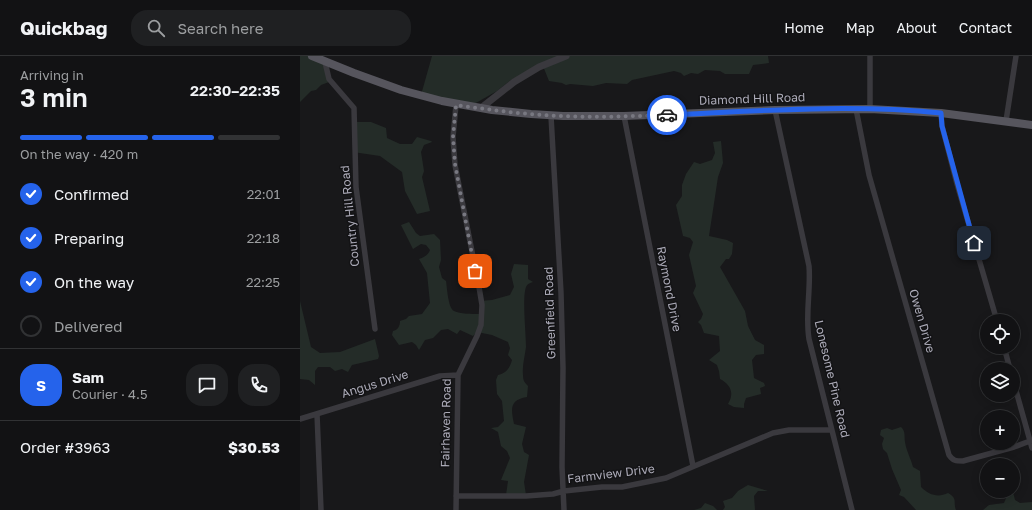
<!DOCTYPE html>
<html lang="en">
<head>
<meta charset="utf-8">
<style>
  body { margin:0; font-family:"Golos Text",sans-serif; background:#1f2022; color:#f1f3f6; height:100vh; display:flex; flex-direction:column; font-size:15px; white-space:nowrap }
  * { box-sizing:border-box; margin:0 }
  p { font-size:13px; color:#9c9ea0 }
  .icon { flex:none; width:22px; height:22px; fill:none; stroke:currentColor; stroke-width:2; stroke-linecap:round; stroke-linejoin:round }
  .map { position:relative; flex:1; overflow:hidden }
  .details { display:flex; flex-direction:column; background:#121214; width:300px }
  .details>* { flex:none }
  .tools { position:absolute; left:680px; top:258px; display:grid; gap:8px }
  .tools a { display:grid; place-items:center; width:40px; height:40px; border-radius:50%; background:#121214; box-shadow:0 2px 10px #0003,0 0 0 1px #313234; font-size:20px }
  .pin { position:absolute; display:grid; place-items:center; width:34px; height:34px; color:#fff; margin:-17px; border-radius:8px; box-shadow:0 2px 6px #0006 }
  .courier { position:absolute; display:grid; place-items:center; width:40px; height:40px; margin:-20px; border:3px solid #2563eb; border-radius:50%; background:#fff; color:#222; box-shadow:0 1px 5px #0007 }
  .overview em { font-style:normal; font-weight:600 }
  .overview div { display:flex; flex-direction:column-reverse }
  .overview { display:flex; align-items:center; justify-content:space-between; height:68px; padding:0 20px }
  h1 { font-size:26px; font-weight:600; line-height:30px }
  .bar { display:grid; grid-template-columns:repeat(4,1fr); gap:6px 4px; align-content:center; height:48px; padding:0 20px }
  .bar i { height:5px; border-radius:3px; background:#313234 }
  .bar .on { background:#2563eb }
  .bar p { grid-column:span 4 }
  .line { display:flex; align-items:center; gap:10px; padding:0 20px; border-top:1px solid #313234 }
  .line div { flex:1 }
  .round { display:grid; place-items:center; flex:none; width:42px; height:42px; border-radius:16px; background:#1f2022 }
  ol { padding:0 20px; list-style:none }
  li { display:flex; align-items:center; gap:12px; height:44px }
  li p { margin-inline-start:auto }
  li .icon { padding:4px; border-radius:50%; background:#2563eb; color:#fff; stroke-width:4 }
  li:last-child { color:#9c9ea0 }
  li i { width:22px; height:22px; border:2px solid #313234; border-radius:50% }
  header { display:flex; align-items:center; gap:24px; box-sizing:border-box; height:56px; padding:0 20px; background:#121214; border-bottom:1px solid #313234 }
  header strong { font-size:19px }
  nav { display:flex; gap:22px; margin-inline-start:auto; font-size:14px }
  .search { width:280px; height:36px; background:#1f2022; display:flex; align-items:center; gap:10px; box-sizing:border-box; padding:0 14px; border-radius:16px; color:#9c9ea0; font-size:15px }
  main { display:flex; flex:1; min-height:0 }
  .map>svg:first-child { display:block }
</style>
</head>
<body>
<header>
<strong>Quickbag</strong>
<div class="search"><svg class="icon" aria-label="search" viewBox="0 0 24 24"><circle cx="10" cy="10" r="6"/><path d="M15 15l6 6"/></svg>Search here</div>
<nav><a>Home</a><a>Map</a><a>About</a><a>Contact</a></nav>
</header>
<main>
<section class="details">
<div class="overview"><div><h1>3 min</h1><p>Arriving in</p></div><em>22:30–22:35</em></div>
<div class="bar"><i class="on"></i><i class="on"></i><i class="on"></i><i></i><p>On the way · 420 m</p></div>
<ol>
<li><svg class="icon" aria-label="check" viewBox="0 0 24 24"><path d="M5 12l5 5 9-10"/></svg>Confirmed<p>22:01</p></li>
<li><svg class="icon" aria-label="check" viewBox="0 0 24 24"><path d="M5 12l5 5 9-10"/></svg>Preparing<p>22:18</p></li>
<li><svg class="icon" aria-label="check" viewBox="0 0 24 24"><path d="M5 12l5 5 9-10"/></svg>On the way<p>22:25</p></li>
<li><i></i>Delivered</li>
</ol>
<div class="line" style="height:72px"><b class="round" style="background:#2563eb;color:#fff">S</b><div><b>Sam</b><p>Courier · 4.5</p></div><a class="round"><svg class="icon" aria-label="chat" viewBox="0 0 24 24"><path d="M4 5h16v11H9l-5 4z"/></svg></a><a class="round"><svg class="icon" aria-label="phone" viewBox="0 0 24 24"><path d="M5 4h4l2 5-3 2q2 4 5 5l2-3 5 2v4C11 20 4 13 5 4z"/></svg></a></div>
<div class="line" style="height:52px"><div>Order #3963</div><b>$30.53</b></div>
</section>
<div class="map">
<svg width="732" height="454" viewBox="0 0 732 454">
  <rect width="100%" height="100%" fill="#18181a"/>
  <path fill="#242c28" d="M0,0h12l15,7 2,19 -8,3 -5,5 -5,1 -11,11z
    M132,0h336l1,7 -16,2 -4,9h-24l-5,-3 -15,-1 -7,4 -7,-1 -7,3 -3,-3 -7,-2 -42,9 -5,4 -21,-1 -13,3 -23,-2 -4,1 -4,-2 -13,-2 -6,-15 -32,14 -14,11 -23,13 -53,-9z
    M52,66h19l15,6 1,10 13,6h12l5,-7 14,4 1,1 -8,3 -3,7 3,19 -2,6 8,34 -13,3 -12,-23 -3,-19 -22,-16 -27,-4z
    M421,85l2,22 -5,14 -9,59 18,4 6,3 -1,11 -3,5h-3l-6,8 25,44 3,15 7,14 9,5v9l-8,1 -4,5 2,18 10,5 1,3 -5,2 1,6 -15,4 -2,6v4l-10,-1 -6,-3c7,-11 2,-20 -8,-25l-1,-8 -2,-6 -8,-5 11,-9 -1,-15 -15,-3 -3,-8 -3,-3 3,-3 2,-5 -10,-21 3,-7 -7,-31 4,-13 -3,-4 -7,-2 -7,-31 6,-9v-11l4,-11 8,-12 6,2 12,-4 3,-7 -2,-11z
    M109,166l7,11 4,3 14,-2 6,6 1,20 -2,7 3,11 4,3c1,6 2,27 8,30 6,3 18,3 25,3l1,-1v-12l12,-1 18,-5 4,-8 -3,-13 3,-10 14,1v14l5,3c-3,1 -6,2 -7,5 -4,11 0,46 0,60 -1,9 -4,18 -3,28 0,5 1,7 5,11l-1,11c-18,3 -16,12 -13,27l12,3 -4,17 2,8 5,3 -5,27 2,13h-20l2,-14 -7,-1 9,-22 -3,-7 -6,-5 -3,-14 -7,-4 7,-1 6,-6 -2,-20 -5,-7 -1,-14 2,-5c8,-2 12,-7 14,-15l-4,-5 2,-7 -2,-6 -16,-7 -15,-3 -4,4 -13,-6 -3,4 -9,-5 -7,1 -8,8 -8,2 -6,10 -3,-5 -4,-3 -13,3 -7,-10 1,-4c5,-1 7,-5 7,-10l6,-2 3,-3 13,-2 8,-11 -3,-30 -8,-14c6,-2 9,-4 11,-9l-4,-5 -5,-1 -8,5 -12,-24z
    M0,245l11,46 9,6 20,-1 35,-13 4,17 -1,3 -26,6 -4,7 -6,-3 -7,2 -5,-4h-12l-3,4v14l-6,-5 -9,-1z
    M601,371c5,5 3,9 4,15 1,8 6,17 8,25l7,4 1,16c8,8 17,11 27,6 10,6 5,8 8,17h-40l-12,-13 -5,-2 2,-5 -9,-21 -5,-16 -4,-4 -1,-5 2,-6 -4,-3 1,-5 6,-2 5,2z
    M448,429l20,6h-10l-4,5 1,14h-32l2,-3 -2,-6 9,-3 6,-7z
    M709,435l4,1 2,8 5,3 12,-1v8h-49l6,-5 15,-2z
    M405,447l8,3 4,4h-23l7,-2z"/>
  <g fill="none" stroke-linecap="round" stroke-linejoin="round">
    <path stroke="#3a393e" stroke-width="5.5" d="M570,0v53
      M25,6l4,17 25,29 2,79 19,142
      M556,53l13,66 80,280c4,6 7,6 14,6l51,-14 16,-6
      M475,54l34,156c2,24 -4,48 0,73l43,171
      M641,57l1,13 15,58 40,137
      M251,60l10,177 2,75 -1,99 2,43
      M324,60l69,350
      M706,65l10,-65
      M704,291l6,22
      M713,324l19,68
      M17,358l4,96
      M0,363l140,-43 18,-1
      M156,440h70l27,-2 11,-3 38,-4h20l44,-9 107,-45 16,-3h42
      M156,454l2,-135 19,-39 4,-11 1,-20 -3,-18 -24,-122 -2,-28 3,-32"/>
    <path stroke="#3a393e" stroke-width="7" d="M181,52l33,-26 25,-15 27,-11"/>
    <path stroke="#56555d" stroke-width="8" d="M12,0l42,17 47,17 41,11 50,9 39,4 32,2h61l151,-6 95,-1 71,4 91,12"/>
  </g>
  <g fill="none" stroke-linecap="round" stroke-linejoin="round">
    <path stroke="#787881" stroke-width="4" stroke-dasharray="0 7.2" d="M175,215l-20,-107 -2,-27 3,-32c36,5 71,10 107,11 34,2 69,0 104,-1"/>
    <path stroke="#2563eb" stroke-width="5" d="M367,59c91,-4 183,-11 274,-2l1,13 32,117"/>
  </g>
  <g text-anchor="middle" stroke-width="3" stroke-linejoin="round" paint-order="stroke">
    <g font-size="12" fill="#acabb8" stroke="#131315">
      <text transform="translate(452 43) rotate(-2)" y="4">Diamond Hill Road</text>
      <text transform="translate(50 160) rotate(-96)" y="4">Country Hill Road</text>
      <text transform="translate(369 233) rotate(79)" y="4">Raymond Drive</text>
      <text transform="translate(250 257) rotate(-92)" y="4">Greenfield Road</text>
      <text transform="translate(622 265) rotate(74)" y="4">Owen Drive</text>
      <text transform="translate(532 323) rotate(77)" y="4">Lonesome Pine Road</text>
      <text transform="translate(75 328) rotate(-17)" y="4">Angus Drive</text>
      <text transform="translate(146 367) rotate(-89)" y="4">Fairhaven Road</text>
      <text transform="translate(311 418) rotate(-7)" y="4">Farmview Drive</text>
    </g>
  </g>
</svg>
<div class="tools">
<a><svg class="icon" aria-label="locate" viewBox="0 0 24 24"><circle cx="12" cy="12" r="6"/><path d="M12 2v4M12 18v4M2 12h4M18 12h4"/></svg></a>
<a><svg class="icon" aria-label="layers" viewBox="0 0 24 24"><path d="M12 4l9 5-9 5-9-5zM3 14l9 5 9-5"/></svg></a>
<a>+</a>
<a>−</a>
</div>
<div class="pin" style="left:175px;top:215px;background:#ea580c"><svg class="icon" aria-label="bag" viewBox="0 0 24 24"><path d="M5 8h14l-1 12H6zM9 8a3 3 0 0 1 6 0"/></svg></div>
<div class="pin" style="left:674px;top:187px;background:#1f2937"><svg class="icon" aria-label="home" viewBox="0 0 24 24"><path d="M3 11l9-7 9 7M6 9v11h12V9"/></svg></div>
<div class="courier" style="left:367px;top:59px"><svg class="icon" aria-label="car" viewBox="0 0 24 24"><path d="M5 17H2v-5l4-1 3-4h7l3 4 3 1v5h-3M9 17h6M6 11h13"/><circle cx="7" cy="17" r="2"/><circle cx="17" cy="17" r="2"/></svg></div>
</div>
</main>
</body>
</html>
